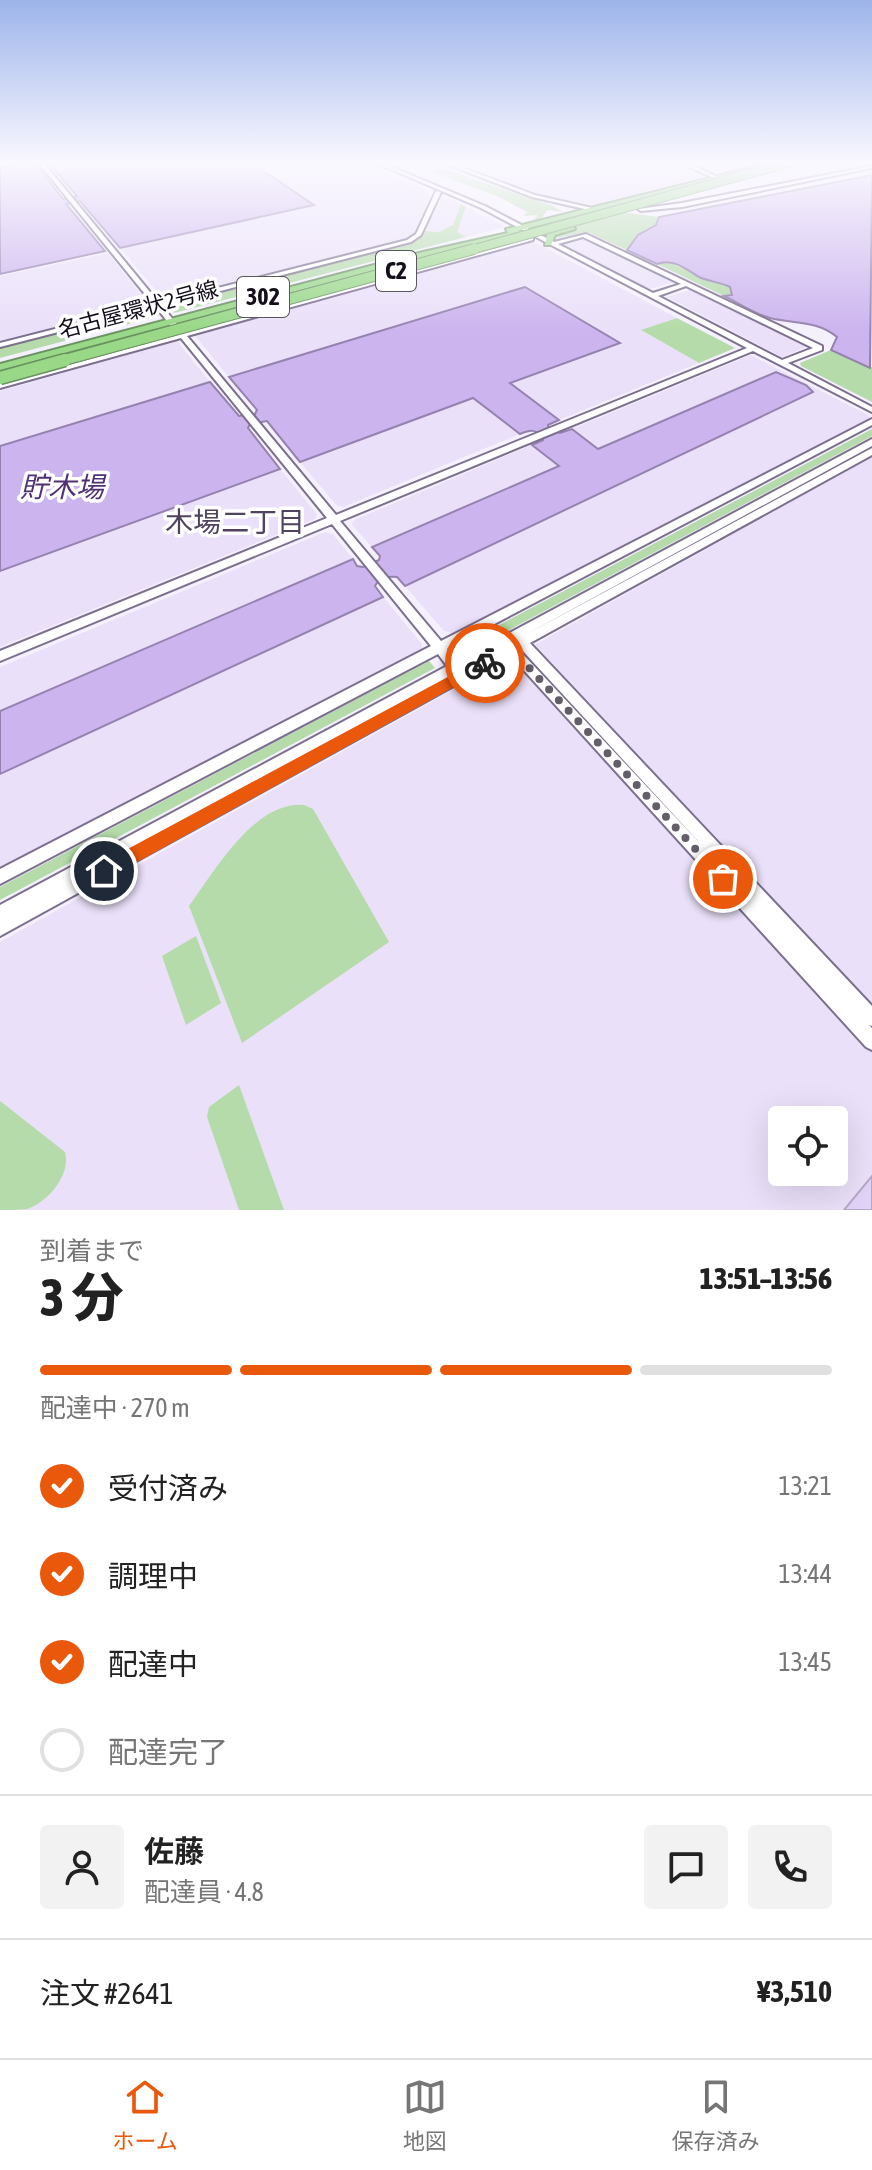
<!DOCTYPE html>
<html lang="ja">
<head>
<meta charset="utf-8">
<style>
  body { margin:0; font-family:"Asap Condensed","Noto Sans JP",sans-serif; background:#f2f2f2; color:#222; height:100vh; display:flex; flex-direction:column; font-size:30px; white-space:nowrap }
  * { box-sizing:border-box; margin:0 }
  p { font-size:26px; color:#767676 }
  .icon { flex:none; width:44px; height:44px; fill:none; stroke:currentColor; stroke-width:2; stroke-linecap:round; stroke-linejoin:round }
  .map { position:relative; height:1210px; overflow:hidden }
  .sheet { display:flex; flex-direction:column; background:#fff; flex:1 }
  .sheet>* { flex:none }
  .fabs { position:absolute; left:768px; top:1106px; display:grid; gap:16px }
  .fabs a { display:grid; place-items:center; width:80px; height:80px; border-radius:8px; background:#fff; box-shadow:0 8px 32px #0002; font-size:40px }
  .pin { position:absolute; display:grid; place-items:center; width:68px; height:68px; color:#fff; margin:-34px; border:4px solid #fff; border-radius:50%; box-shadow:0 2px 8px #0007 }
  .courier { position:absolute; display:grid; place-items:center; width:80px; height:80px; margin:-40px; border:6px solid #ea580c; border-radius:50%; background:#fff; color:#222; box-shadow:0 2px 10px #0007 }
  .headline em { font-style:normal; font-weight:800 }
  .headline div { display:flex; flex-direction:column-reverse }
  .headline { display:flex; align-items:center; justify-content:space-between; height:136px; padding:0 40px }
  h1 { font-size:52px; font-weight:800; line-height:60px }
  .bar { display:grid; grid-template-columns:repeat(4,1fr); gap:12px 8px; align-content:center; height:96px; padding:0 40px }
  .bar i { height:10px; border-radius:6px; background:#e0e0e0 }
  .bar .on { background:#ea580c }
  .bar p { grid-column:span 4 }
  .line { display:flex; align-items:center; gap:20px; padding:0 40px; border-top:2px solid #e0e0e0 }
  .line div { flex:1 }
  .round { display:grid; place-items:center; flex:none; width:84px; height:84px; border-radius:8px; background:#f2f2f2 }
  ol { padding:0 40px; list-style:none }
  li { display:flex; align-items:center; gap:24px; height:88px }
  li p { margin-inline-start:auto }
  li .icon { padding:8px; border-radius:50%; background:#ea580c; color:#fff; stroke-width:4 }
  li:last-child { color:#767676 }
  li i { width:44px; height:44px; border:4px solid #e0e0e0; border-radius:50% }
  .tabs { display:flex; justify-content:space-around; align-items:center; height:112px; border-top:2px solid #e0e0e0; background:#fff; font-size:22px; color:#767676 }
  .tabs a { display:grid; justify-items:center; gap:4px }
  .tabs .on { color:#ea580c }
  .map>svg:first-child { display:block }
</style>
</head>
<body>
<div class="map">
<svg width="872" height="1210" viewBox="0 0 872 1210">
  <rect width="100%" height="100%" fill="#f5f0fe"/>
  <path fill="#eae0f9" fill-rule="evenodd" d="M250,162h111l66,28 3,9 -16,35 -12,7 -238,59 -44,-52 193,-43z
    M456,162h216l33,14 -111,29 -48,-9z
    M441,196l20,8 -8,21 -14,7 -14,-1z
    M466,207l38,19 1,1 -39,10 -9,-5z
    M585,239l90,43 -26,7 -85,-44z
    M533,241l144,77 -35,13 57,32 -140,57 -49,-37 109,-39 -94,-57 -296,90 -34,-41z
    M108,253l40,50 -148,39v-66z
    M689,290h4l113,57 -24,10 -115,-60z
    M177,341l33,41 -210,64v-55z
    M751,355l117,60 2,3 -417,215 -9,-2 -39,-45 407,-194 -6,-8 -30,-12 -177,77 -27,-20z
    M473,398l47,36 -177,73 -6,-1 -37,-44z
    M532,445l27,21 -187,81 -20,-22 2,-5z
    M872,457v753h-872v-268zM782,1120h52v52h-52z
    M280,469l37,45 -2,5 -315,128v-76z
    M325,532l8,2 20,25 -353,152v-44z
    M383,597l39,47 -1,7 -421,217v-94z"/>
  <path fill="#b4dba9" d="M445,169l108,37 10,6 -16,-2 -5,8 -8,2 4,-5 -14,1 3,-4 -28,-15 -67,-25z
    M461,204l5,3 -9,25 9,5 -292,76 -6,-8 239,-60 18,-14 14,1 14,-7z
    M621,212l38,5 -2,8 -19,10 -11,15 -40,-18 -36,7 8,-10z
    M665,261l65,26 3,8 -9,1 -67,-32z
    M153,309l6,7 -159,42v-10z
    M677,318l58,30 -36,15 -58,-33z
    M831,350l41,17v35l-71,-36 -1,-3z
    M872,429v7l-404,216 -7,-7z
    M429,661l6,7 -435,232v-13z
    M304,805l9,4 76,133 -147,101 -53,-137c26,-35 65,-105 115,-101z
    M196,936l25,67 -35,22 -24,-69z
    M239,1085l45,125h-45l-32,-93 2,-10z
    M0,1101l65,51c6,23 -17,50 -38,57 -7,1 -19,1 -27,1z"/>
  <path fill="#ccb4ee" stroke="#9582af" stroke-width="2" d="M34,162l29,37 14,-3 -29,-34h202l64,43 -194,43 -40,-47 -14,3 39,47 -105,23v-106z
    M872,175l-2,193 -39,-18 6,-13c-20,-17 -43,-13 -67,-19 -15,-4 -31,-15 -46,-22l8,-1 -2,-8c-10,-5 -23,-6 -31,-10 -13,-8 -26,-19 -42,-13l-30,-14 11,-15 18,-10 3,-8z
    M525,287l95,56 -110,40 49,37 -11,5v3l12,5 12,-4 26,20 178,-77 30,13 7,7 -408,194 -8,-9c-8,-1 -18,1 -22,9l8,11 -383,177v-63l353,-152 4,7 6,1 16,-7 1,-4 -8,-9 187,-81 -27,-21 11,-5v-4c-8,-7 -13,-6 -23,-2l-47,-36 -173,64 -33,-41 -17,3 -2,4 32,41 -280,102v-125l210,-64 29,34 16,-2 2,-4 -28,-33z"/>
  <path fill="#e1d3f7" stroke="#b4a7c8" stroke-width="2" d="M872,1176v34h-28z"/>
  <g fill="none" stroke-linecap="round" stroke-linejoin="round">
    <defs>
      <path id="minor" d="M38,162h5l116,141 248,-63 9,-6 20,-43 5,1 -20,43 -10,7 -249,64 22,27 349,-95v2l-346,96 149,179 411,-167 -266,-140 -107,-46h6l105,44 69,36 32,-8 236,112v4l-34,13 84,44v5l-119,-61 -413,170 101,120 431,-222v6l-425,224 10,12 415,-222v7l-349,190 349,-188v7l-342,188 342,363v20l-3,-1 3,3v22l-6,-3 -356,-392 -510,281v-31l447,-239 -9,-12 -438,230v-15l431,-223 -99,-122 -332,137v-10l327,-133 -146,-180 -181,50v-4l178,-49 -22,-28 -156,40v-4l153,-39zM583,237l98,47 -28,9 -95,-49zM686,286l127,62 -31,12 -124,-64zM521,649l188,204 -190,-203z
        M441,162h7l87,33 66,15 -3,2 -66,-15z
        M679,162h6l35,16 -4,1z
        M738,162h7l13,6 -4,1z
        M872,166v2l-190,39 -41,4 -3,-2 44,-6z"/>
      <path id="highway" d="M754,167l2,3 -239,61h7v4l-97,21 -427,114v-6l423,-112 85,-19 -2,-4z
        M572,225l3,4 -20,6 -4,10h-6l3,-14z"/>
    </defs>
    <use href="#minor" stroke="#7c708e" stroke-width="4"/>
    <use href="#highway" stroke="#6a9261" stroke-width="4"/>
    <use href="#minor" fill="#fff" fill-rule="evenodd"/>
    <use href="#highway" fill="#98d886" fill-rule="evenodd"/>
    <defs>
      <path id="highway-bridge-far2" d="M467,251l325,-89"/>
      <path id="highway-bridge-far1" d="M57,362l417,-113"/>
      <path id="highway-bridge" d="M0,378l65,-18"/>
    </defs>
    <use href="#highway-bridge-far2" stroke="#6a9261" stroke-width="10" stroke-linecap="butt"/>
    <use href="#highway-bridge-far1" stroke="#6a9261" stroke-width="12" stroke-linecap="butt"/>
    <use href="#highway-bridge" stroke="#6a9261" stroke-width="15" stroke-linecap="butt"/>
    <use href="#highway-bridge-far2" stroke="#98d886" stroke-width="8"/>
    <use href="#highway-bridge-far1" stroke="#98d886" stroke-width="10"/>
    <use href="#highway-bridge" stroke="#98d886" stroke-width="12"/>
  </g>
  <linearGradient id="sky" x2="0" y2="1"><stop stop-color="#9db4ea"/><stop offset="0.49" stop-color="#faf8ff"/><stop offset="1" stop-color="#faf8ff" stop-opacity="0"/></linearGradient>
  <rect width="872" height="332" fill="url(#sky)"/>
  <path fill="#ea580c" d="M485,657l5,2v8l-380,210 -6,3 -6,-3 -3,-6 3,-6z"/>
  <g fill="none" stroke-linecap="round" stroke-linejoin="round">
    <path stroke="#635e6a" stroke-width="8" stroke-dasharray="0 14.4" d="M485,663l26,-15 212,231"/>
  </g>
  <g text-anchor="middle" stroke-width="7" stroke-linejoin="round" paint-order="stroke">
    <g font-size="22" fill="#140f1b" stroke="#fff">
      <text transform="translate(138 309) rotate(-15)" y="8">名古屋環状2号線</text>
    </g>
    <g fill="#fff" stroke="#5a575f" stroke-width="2">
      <rect x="376" y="251" width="40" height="40" rx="6"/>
      <rect x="237" y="277" width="52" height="40" rx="6"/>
    </g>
    <g font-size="24" font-weight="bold" fill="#140f1b">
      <text x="396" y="279">C2</text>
      <text x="263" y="305">302</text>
    </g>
    <g font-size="28" font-style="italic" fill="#513074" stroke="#fff">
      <text x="62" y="497">貯木場</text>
    </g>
    <g font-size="28" fill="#4f435f" stroke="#fff">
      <text x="235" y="532">木場二丁目</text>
    </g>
  </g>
</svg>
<div class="fabs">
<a><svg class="icon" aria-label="locate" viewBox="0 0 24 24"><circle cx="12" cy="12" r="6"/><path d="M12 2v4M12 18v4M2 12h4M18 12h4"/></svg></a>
</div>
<div class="pin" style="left:723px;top:879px;background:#ea580c"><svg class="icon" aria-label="bag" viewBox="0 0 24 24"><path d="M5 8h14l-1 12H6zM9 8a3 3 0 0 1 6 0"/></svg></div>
<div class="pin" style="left:104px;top:871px;background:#1f2937"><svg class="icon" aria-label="home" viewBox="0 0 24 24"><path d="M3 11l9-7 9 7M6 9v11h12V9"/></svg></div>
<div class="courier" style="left:485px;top:663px"><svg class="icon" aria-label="bike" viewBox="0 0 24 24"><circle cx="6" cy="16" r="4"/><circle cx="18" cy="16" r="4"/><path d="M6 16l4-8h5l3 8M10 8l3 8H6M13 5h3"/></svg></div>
</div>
<section class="sheet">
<div class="headline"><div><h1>3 分</h1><p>到着まで</p></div><em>13:51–13:56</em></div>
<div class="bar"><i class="on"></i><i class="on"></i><i class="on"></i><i></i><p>配達中 · 270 m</p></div>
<ol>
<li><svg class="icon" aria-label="check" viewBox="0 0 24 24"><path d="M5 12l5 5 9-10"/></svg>受付済み<p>13:21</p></li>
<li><svg class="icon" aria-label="check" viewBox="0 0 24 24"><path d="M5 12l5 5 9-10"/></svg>調理中<p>13:44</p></li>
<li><svg class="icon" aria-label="check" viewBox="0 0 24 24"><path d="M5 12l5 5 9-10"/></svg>配達中<p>13:45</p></li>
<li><i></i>配達完了</li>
</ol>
<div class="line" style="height:144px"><a class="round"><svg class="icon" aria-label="person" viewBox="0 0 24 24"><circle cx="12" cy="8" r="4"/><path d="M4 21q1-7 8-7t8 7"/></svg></a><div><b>佐藤</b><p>配達員 · 4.8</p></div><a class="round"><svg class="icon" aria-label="chat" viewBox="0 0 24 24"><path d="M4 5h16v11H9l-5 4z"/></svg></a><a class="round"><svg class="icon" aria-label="phone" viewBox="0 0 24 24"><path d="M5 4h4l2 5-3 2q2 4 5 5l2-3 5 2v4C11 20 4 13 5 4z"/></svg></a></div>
<div class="line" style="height:104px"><div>注文 #2641</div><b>¥3,510</b></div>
</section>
<nav class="tabs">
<a class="on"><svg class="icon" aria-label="home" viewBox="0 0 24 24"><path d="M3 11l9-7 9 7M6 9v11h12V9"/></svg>ホーム</a>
<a><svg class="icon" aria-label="map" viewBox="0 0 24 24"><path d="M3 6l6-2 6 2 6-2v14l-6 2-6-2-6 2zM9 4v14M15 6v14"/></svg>地図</a>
<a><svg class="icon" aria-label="saved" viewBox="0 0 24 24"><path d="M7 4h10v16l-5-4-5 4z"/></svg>保存済み</a>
</nav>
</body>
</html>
